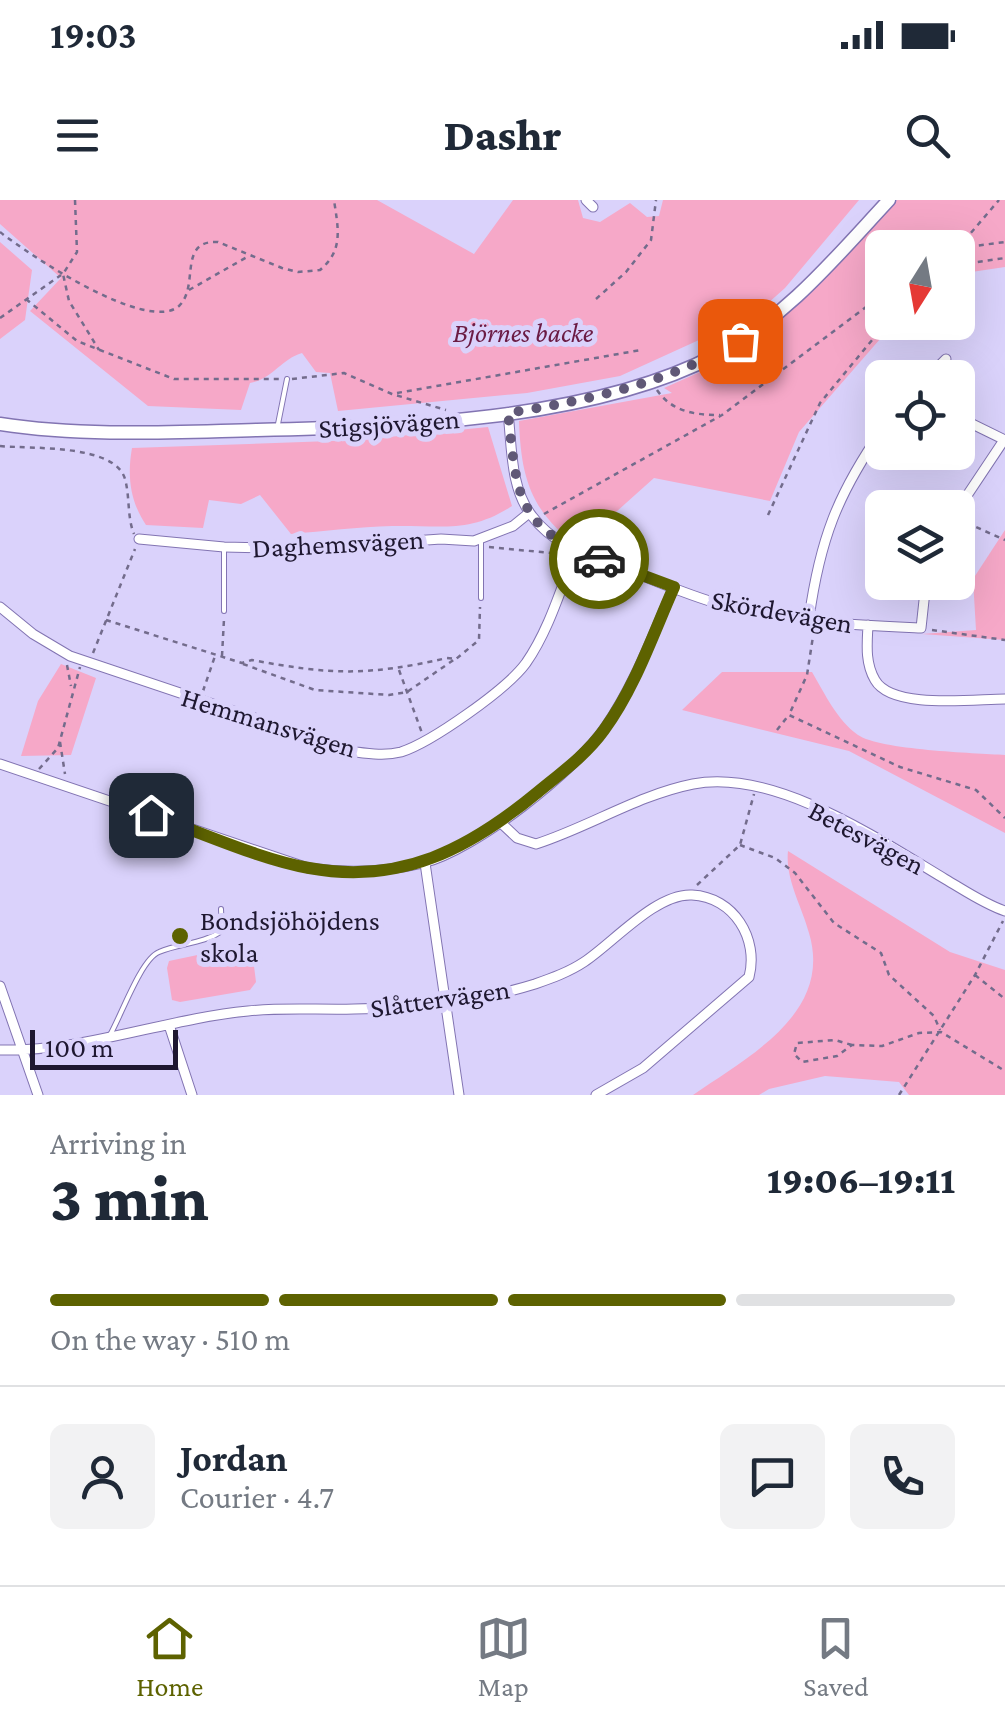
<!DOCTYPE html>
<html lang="en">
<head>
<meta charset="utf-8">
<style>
  body { margin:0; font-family:"Crimson Pro",serif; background:#f2f2f3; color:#1f2937; height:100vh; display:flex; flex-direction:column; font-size:38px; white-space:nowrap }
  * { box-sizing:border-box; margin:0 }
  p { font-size:32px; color:#747a83 }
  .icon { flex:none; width:55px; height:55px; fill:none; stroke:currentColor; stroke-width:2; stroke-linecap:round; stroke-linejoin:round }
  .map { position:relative; height:895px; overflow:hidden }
  .sheet { display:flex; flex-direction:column; background:#fff; flex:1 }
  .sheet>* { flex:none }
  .needle { width:65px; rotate:191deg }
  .buttons { position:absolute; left:865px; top:30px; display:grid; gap:20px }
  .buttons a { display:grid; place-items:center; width:110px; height:110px; border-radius:15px; background:#fff; box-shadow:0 10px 40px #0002; font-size:50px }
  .scale { position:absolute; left:30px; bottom:25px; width:148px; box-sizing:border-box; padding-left:10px; border:5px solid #1e1730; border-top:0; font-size:28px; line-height:35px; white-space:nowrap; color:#1e1730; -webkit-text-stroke:8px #dad2fb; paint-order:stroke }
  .pin { position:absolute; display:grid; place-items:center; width:85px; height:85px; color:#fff; margin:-42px; border-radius:20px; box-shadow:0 5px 15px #0006 }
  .courier { position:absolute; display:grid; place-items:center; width:100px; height:100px; margin:-50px; border:8px solid #5d6200; border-radius:50%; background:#fff; color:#222; box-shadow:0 2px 12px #0007 }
  .summary em { font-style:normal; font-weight:800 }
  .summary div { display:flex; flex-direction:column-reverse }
  .summary { display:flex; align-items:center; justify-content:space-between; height:170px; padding:0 50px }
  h1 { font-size:65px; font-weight:800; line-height:75px }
  .bar { display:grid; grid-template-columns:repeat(4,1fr); gap:15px 10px; align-content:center; height:120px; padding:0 50px }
  .bar i { height:12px; border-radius:8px; background:#e0e1e3 }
  .bar .on { background:#5d6200 }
  .bar p { grid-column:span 4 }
  .line { display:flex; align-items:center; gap:25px; padding:0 50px; border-top:2px solid #e0e1e3 }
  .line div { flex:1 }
  .round { display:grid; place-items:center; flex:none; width:105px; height:105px; border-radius:15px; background:#f2f2f3 }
  .status { display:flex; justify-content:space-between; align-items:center; height:70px; padding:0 50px; background:#fff; direction:ltr }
  .status svg { height:28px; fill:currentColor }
  header { display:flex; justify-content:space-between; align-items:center; height:130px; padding:0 50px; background:#fff; font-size:45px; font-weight:800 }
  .tabs { display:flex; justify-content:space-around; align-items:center; height:140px; border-top:2px solid #e0e1e3; background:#fff; font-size:28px; color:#747a83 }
  .tabs a { display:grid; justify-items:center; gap:5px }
  .tabs .on { color:#5d6200 }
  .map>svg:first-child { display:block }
</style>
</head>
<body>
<div class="status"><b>19:03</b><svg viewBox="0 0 49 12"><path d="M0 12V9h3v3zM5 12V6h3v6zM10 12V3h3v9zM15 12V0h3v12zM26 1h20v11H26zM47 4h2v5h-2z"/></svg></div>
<header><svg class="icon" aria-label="menu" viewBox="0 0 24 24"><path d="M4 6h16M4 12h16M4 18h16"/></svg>Dashr<svg class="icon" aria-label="search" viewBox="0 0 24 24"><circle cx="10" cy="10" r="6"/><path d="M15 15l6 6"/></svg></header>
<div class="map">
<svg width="1005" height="895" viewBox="0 0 1005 895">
  <rect width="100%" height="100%" fill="#dad2fb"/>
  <path fill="#f6a8c8" d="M0,0h377l97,54 39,-54h65l5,18 17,4 30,-19 17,14 12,-1 4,-16h196l-74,88 -29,26 -136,62 -93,17 -189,18 -8,-38 -14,-1 -14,-19c-21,6 -29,26 -52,30l-9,27 -93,-4 -118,-95 31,-33 -61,-54z
    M897,0h108v67l-47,7v-26h-76v74l12,1 -95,109 -29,69 -116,-23 -76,68c-47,-34 -57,-68 -59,-125l153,-28 -8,-5 54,-24 54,-37z
    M0,42l32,28 -7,50 -25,19z
    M488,227l24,79c-43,28 -72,19 -120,20 -34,1 -68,5 -101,8l-31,-39 -19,9 -32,-4 -6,28 -57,-3c-16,-24 -19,-49 -14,-77l227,-8z
    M1005,330v110l-83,-6 54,-4 -3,-51z
    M61,464l35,14 -25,77 -50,1 17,-55z
    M722,472h90c13,22 25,48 46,63 22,15 116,18 147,20v78l-156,-82 -167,-41z
    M788,651l162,101 55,18v125h-96l-10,-13 -74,-6 -56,13 -10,6h-66c56,-39 140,-82 116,-162 -7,-27 -24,-54 -21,-82z
    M245,745l7,5 4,32 -6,8 -70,12 -8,-2 -5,-32 2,-7z"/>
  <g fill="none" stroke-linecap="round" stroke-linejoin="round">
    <defs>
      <path id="service" d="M278,224l9,-45
        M481,340v58
        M224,347v64
        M110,835c11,-19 31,-76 49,-83 21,-9 44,-8 63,-21l-1,-22"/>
      <path id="minor" d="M586,0l7,7
        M927,178l19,-19
        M508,213c4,33 2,75 24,103 22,30 57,39 91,52 33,13 66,28 100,37 61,17 135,20 198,23l5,-46
        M958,217l47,23
        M958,309l46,-69
        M139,339l85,8 75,2 142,-10 33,2 39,-15 16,-13
        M0,407l33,27 37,22 286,96c15,2 30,4 45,0 31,-10 106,-63 125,-89 23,-33 35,-75 50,-113
        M809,418c11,-78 28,-123 73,-188
        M868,425c-1,19 -3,38 7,55 17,30 99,19 130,19
        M0,564l308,104c37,5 78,4 115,-5 52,-13 153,-92 183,-137 29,-42 47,-92 68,-139
        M500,622l17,16 19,6c53,-17 102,-49 157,-60 81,-16 185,55 252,95 19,11 39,25 60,32
        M425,663l34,232
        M0,786l38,109
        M169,825l23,70
        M0,850c83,2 165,-31 248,-39 35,-4 71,-1 106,-2 60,-1 124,-7 181,-25 17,-6 34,-12 49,-22 29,-19 72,-69 108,-67 42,2 67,44 57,82l-106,91 -47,27"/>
      <path id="secondary" d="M0,224c84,13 172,8 257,6 140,-3 333,-9 459,-75 71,-38 119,-97 173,-155"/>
    </defs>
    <use href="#service" stroke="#8274b2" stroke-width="6"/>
    <use href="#minor" stroke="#8274b2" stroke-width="11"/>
    <use href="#secondary" stroke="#8274b2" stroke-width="15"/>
    <path stroke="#736c8c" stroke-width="2.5" stroke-dasharray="5 5" stroke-linecap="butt" d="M75,0l2,52 -14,22 6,27 30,49
      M0,32c28,22 147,102 179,74 21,-20 -2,-66 39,-64l64,26 16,4 22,-2c24,-20 18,-42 14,-70
      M958,48l41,-48
      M959,48l46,-6
      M958,65l47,-7
      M189,90l58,-33
      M26,99l51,42 97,38h105
      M596,99l30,-27 25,-32 5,-40
      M0,118l61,-43
      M292,179l52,-6 48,21 54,16
      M657,190c15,22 38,25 63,25
      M397,193l244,-43
      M0,246c32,3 115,-2 125,33 5,18 2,38 9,55
      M544,314l178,-99 160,-120
      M768,315l52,-112 67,-81
      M958,319l47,21
      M489,347l72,7
      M106,420l136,43 10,-3c79,15 116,16 195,-2l9,1 23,-19 1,-33
      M814,430l-7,45 -18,40 111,52 76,23 29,28
      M932,430l73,10
      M93,453l42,-104
      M222,456l2,-37
      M243,464l72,26 74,5 18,-3 48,-33
      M67,465l4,21
      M399,470l23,63
      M203,491l12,-35
      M777,530l11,-14
      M60,542l5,32
      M39,569l19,-21 22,-81
      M740,645l35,13 20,15 39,50 47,30 8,22 45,41 6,14
      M697,685l43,-40 14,-51
      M975,775l30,24
      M852,845l-17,-5 -38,3 -3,11 8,8 35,-6 15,-11 30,1 37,-13 22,-1 64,39
      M899,895l76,-120 28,-54"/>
    <use href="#service" stroke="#fff" stroke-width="4"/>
    <use href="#minor" stroke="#fff" stroke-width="9"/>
    <use href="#secondary" stroke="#fff" stroke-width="12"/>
  </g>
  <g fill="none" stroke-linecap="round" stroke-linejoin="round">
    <path stroke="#605877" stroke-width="10" stroke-dasharray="0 18" d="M599,359c-84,-31 -82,-66 -91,-146 83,-13 158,-30 232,-72"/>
    <path stroke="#5d6200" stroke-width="12" d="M151,615c47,16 110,45 158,53 92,17 160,-19 229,-76 23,-19 48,-37 66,-62 31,-42 49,-96 70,-143l-75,-28"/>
  </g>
  <circle fill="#5d6200" stroke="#dad2fb" stroke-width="4" cx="180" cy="736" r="10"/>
  <g text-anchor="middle" stroke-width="10" stroke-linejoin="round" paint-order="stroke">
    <g font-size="28" font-style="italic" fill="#6b1b44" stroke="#dad2fb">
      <text x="523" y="142">Björnes backe</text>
    </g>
    <g font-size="28" fill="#1e1730" stroke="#dad2fb">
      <text transform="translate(389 223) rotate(-4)" y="10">Stigsjövägen</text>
      <text transform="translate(338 343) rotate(-3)" y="10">Daghemsvägen</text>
      <text transform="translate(782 411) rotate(10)" y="10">Skördevägen</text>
      <text transform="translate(269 522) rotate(17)" y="10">Hemmansvägen</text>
      <text transform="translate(867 637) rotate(28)" y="10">Betesvägen</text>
      <text transform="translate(440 798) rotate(-8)" y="10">Slåttervägen</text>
    </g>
    <g font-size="28" fill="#1e1730" stroke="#dad2fb" text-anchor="start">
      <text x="200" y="730">Bondsjöhöjdens<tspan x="200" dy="32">skola</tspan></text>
    </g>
  </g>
</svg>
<div class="buttons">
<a><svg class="needle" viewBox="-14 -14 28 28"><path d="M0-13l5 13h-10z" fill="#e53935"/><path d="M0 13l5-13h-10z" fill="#747a83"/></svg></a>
<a><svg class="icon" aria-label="locate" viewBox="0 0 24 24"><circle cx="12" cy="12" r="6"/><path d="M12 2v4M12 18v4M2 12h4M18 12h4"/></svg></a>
<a><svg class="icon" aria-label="layers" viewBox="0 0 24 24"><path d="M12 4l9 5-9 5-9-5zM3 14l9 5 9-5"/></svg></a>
</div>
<div class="scale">100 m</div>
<div class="pin" style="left:740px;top:141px;background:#ea580c"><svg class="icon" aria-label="bag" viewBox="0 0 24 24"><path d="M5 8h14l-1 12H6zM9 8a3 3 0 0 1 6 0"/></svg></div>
<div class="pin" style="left:151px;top:615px;background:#1f2937"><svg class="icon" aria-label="home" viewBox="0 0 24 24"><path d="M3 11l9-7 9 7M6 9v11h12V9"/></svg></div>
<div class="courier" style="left:599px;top:359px"><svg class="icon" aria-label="car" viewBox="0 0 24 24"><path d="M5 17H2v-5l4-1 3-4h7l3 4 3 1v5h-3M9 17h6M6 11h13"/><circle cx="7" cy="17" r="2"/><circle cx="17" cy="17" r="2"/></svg></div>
</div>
<section class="sheet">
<div class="summary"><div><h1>3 min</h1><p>Arriving in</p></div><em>19:06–19:11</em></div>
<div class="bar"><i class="on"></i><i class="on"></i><i class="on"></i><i></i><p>On the way · 510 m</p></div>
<div class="line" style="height:180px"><a class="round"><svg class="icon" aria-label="person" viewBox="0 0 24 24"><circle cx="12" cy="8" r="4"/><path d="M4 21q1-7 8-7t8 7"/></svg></a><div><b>Jordan</b><p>Courier · 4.7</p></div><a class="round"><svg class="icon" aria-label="chat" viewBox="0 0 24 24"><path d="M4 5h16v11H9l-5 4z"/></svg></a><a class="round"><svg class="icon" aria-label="phone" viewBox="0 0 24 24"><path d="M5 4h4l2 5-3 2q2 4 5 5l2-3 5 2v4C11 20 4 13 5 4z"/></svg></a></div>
</section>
<nav class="tabs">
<a class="on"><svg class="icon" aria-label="home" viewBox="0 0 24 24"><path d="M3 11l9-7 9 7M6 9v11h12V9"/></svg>Home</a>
<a><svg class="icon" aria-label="map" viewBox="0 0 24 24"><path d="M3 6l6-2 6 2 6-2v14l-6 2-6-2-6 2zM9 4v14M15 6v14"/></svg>Map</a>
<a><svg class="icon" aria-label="saved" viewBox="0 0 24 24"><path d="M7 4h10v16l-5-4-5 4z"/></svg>Saved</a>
</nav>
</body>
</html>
